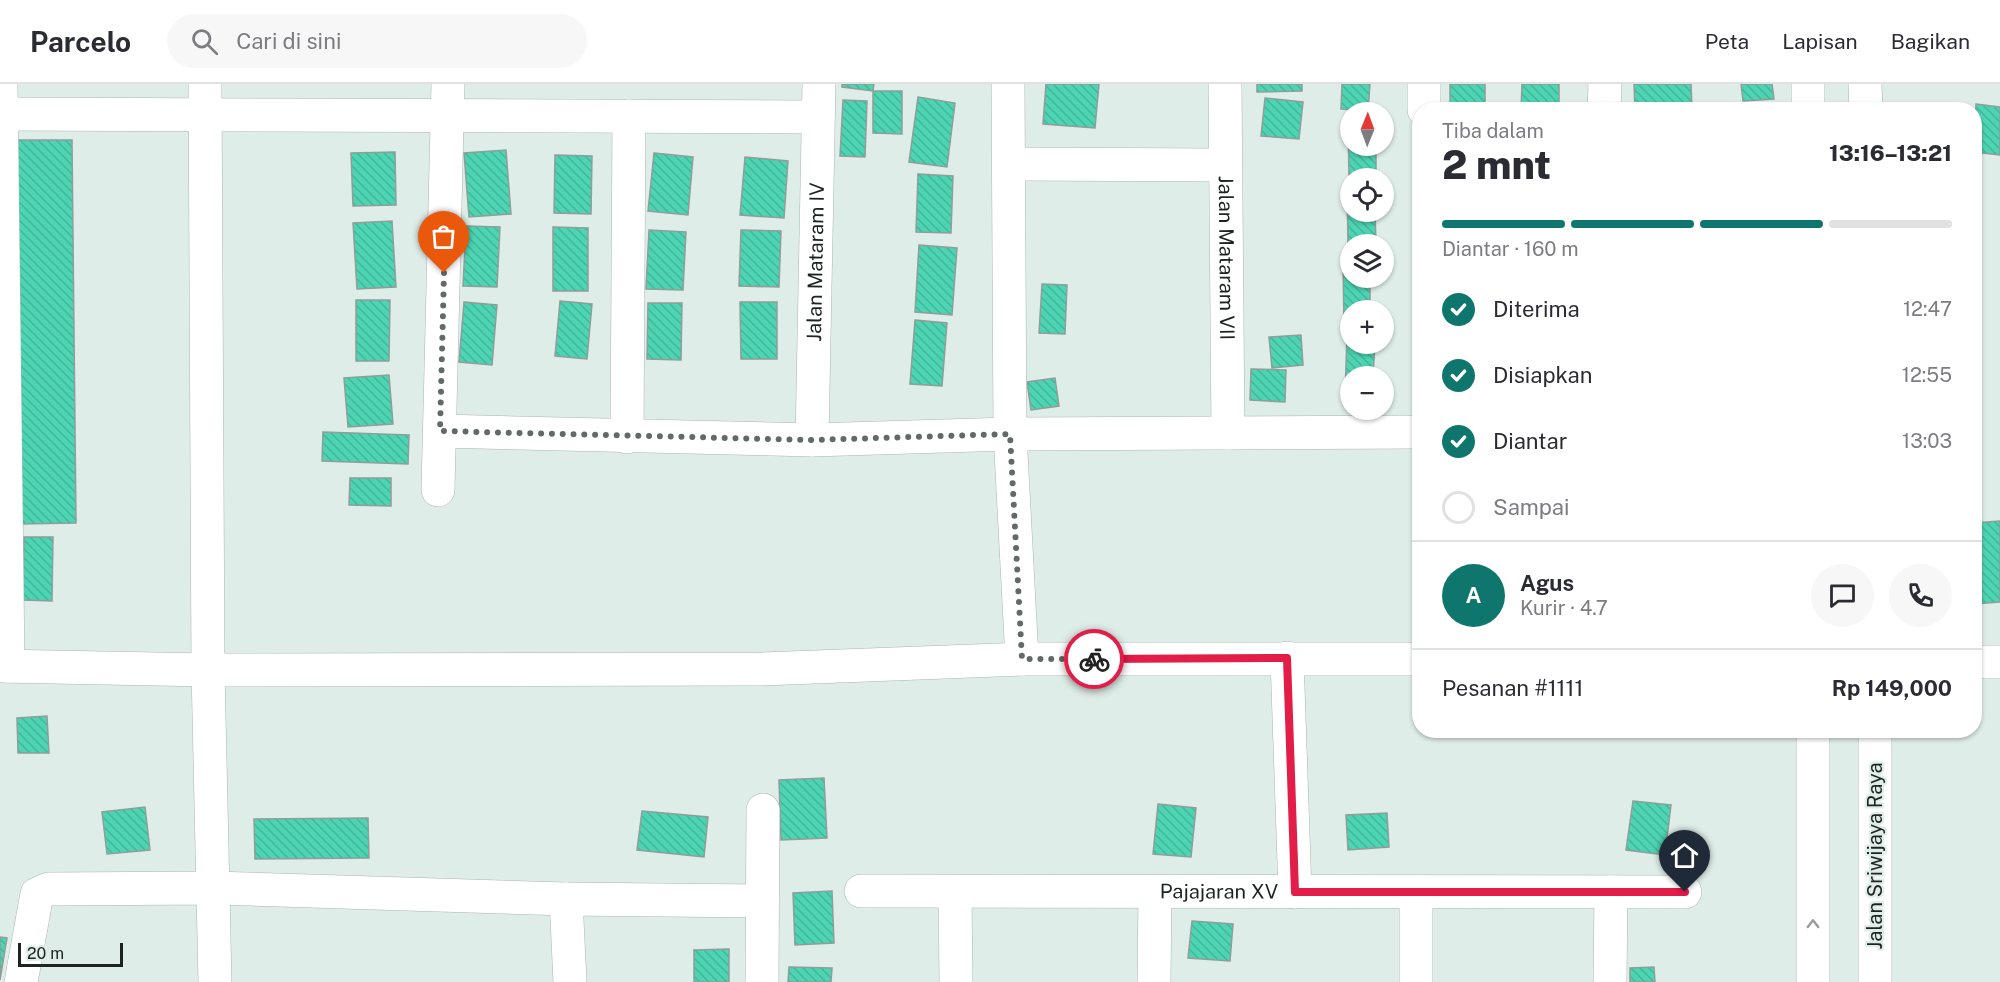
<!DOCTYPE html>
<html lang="id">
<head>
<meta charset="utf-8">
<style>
  body { margin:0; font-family:"Public Sans",sans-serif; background:#f7f7f7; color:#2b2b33; height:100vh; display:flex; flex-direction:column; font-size:22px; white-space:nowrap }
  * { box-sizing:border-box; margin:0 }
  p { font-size:20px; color:#7c7c81 }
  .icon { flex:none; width:33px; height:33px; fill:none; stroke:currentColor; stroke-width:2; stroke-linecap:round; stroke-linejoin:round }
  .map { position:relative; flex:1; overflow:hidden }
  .sheet { position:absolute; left:1412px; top:18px; width:570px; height:636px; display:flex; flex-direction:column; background:#fff; border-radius:24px; box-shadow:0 2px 4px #0004 }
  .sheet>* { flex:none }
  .needle { width:39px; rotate:1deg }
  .tools { position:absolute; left:1340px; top:18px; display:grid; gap:12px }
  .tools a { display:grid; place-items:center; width:54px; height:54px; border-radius:50%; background:#fff; box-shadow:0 2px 4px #0004; font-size:30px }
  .scale { position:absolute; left:18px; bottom:15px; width:105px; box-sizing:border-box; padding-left:6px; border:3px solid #1d2321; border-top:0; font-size:16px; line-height:21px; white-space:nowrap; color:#1d2321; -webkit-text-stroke:4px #dfede8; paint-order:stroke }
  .pin { position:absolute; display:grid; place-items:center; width:51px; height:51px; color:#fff; margin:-62px -26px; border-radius:50% 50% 50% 0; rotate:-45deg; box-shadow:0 0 6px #0007 }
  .pin .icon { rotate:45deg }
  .courier { position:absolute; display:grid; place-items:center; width:60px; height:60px; margin:-30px; border:4px solid #e11d48; border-radius:50%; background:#fff; color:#222; box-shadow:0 2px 8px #0007 }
  .head em { font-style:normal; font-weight:800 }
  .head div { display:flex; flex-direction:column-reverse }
  .head { display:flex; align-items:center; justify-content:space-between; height:102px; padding:0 30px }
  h1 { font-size:39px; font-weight:800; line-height:45px }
  .bar { display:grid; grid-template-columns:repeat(4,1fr); gap:9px 6px; align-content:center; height:72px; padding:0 30px }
  .bar i { height:8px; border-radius:4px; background:#e1e1e2 }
  .bar .on { background:#0f766e }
  .bar p { grid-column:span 4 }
  .line { display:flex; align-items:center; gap:15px; padding:0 30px; border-top:2px solid #e1e1e2 }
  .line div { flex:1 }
  .round { display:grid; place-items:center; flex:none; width:63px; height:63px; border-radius:32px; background:#f7f7f7 }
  ol { padding:0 30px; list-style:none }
  li { display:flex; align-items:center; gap:18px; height:66px }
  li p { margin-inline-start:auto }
  li .icon { padding:6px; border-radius:50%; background:#0f766e; color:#fff; stroke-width:4 }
  li:last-child { color:#7c7c81 }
  li i { width:33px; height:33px; border:3px solid #e1e1e2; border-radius:50% }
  header { display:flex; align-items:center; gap:36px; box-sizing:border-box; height:84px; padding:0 30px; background:#fff; border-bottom:2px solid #e1e1e2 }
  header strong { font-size:28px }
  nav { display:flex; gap:33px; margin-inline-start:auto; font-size:21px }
  .search { width:420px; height:54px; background:#f7f7f7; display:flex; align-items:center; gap:15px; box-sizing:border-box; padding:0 21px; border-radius:33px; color:#7c7c81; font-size:22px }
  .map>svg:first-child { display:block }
</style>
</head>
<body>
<header>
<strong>Parcelo</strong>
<div class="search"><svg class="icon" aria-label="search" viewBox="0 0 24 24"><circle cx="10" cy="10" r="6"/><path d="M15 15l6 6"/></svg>Cari di sini</div>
<nav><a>Peta</a><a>Lapisan</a><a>Bagikan</a></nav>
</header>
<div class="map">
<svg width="2000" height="898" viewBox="0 0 2000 898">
  <defs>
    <pattern id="building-back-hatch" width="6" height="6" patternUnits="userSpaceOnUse" patternTransform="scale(1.5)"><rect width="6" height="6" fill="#4dd5b3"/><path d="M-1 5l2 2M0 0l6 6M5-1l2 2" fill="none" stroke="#43b79a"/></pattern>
  </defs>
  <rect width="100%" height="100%" fill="#dfede8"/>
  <path fill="url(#building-back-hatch)" stroke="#909d98" stroke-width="1.5" d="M842,0h32l-1,7 -31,-4z
    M1046,0h53l-4,44 -52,-4z
    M1257,0h45v7l-45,1z
    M1342,0h28l-2,27 -27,-2z
    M1450,0h35v26h-35z
    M1522,0h37v26h-38z
    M1634,0h57l1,26h-57z
    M1741,0h31l2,15 -31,2z
    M873,7h29v43l-29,-1z
    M918,13l37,6 -8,64 -38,-5z
    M1265,14l38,4 -4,37 -38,-3z
    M843,16l24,1 -2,56 -25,-1z
    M1976,20l24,3v48l-26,-3z
    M1348,37h2v25h26v32h-27z
    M15,56h57l4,383 -57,1z
    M506,66l5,64 -42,3 -5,-64z
    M395,68l1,53 -43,1 -2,-53z
    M654,69l39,4 -5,58 -40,-4z
    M555,71l37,1 -1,58 -37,-1z
    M745,73l43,4 -4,57 -44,-3z
    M918,90l35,2 -2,57 -35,-1z
    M1347,108h3v20h25l1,30h-28z
    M392,137l4,66 -39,2 -4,-66z
    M466,142l34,1 -3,60 -34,-1z
    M553,143l35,1v63h-35z
    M649,146l37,2 -3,58 -37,-1z
    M741,146l40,1 -2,56 -40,-1z
    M919,161l38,3 -5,67 -37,-3z
    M1343,180h7v14h20v32h-20v15h-6z
    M1042,200l25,1 -2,49 -26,-1z
    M356,216h34l-1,61h-33z
    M560,217l32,3 -5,55 -32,-3z
    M464,218l33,3 -5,60 -33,-3z
    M740,218h37v57h-36z
    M648,219h34l-1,57 -34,-1z
    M915,236l32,3 -5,63 -32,-2z
    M1347,250h3v10h25l-2,32h-23v21h-5z
    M1301,251l2,30 -31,3 -3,-31z
    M1251,285l35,1 -1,32 -35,-2z
    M389,291l4,49 -45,3 -4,-49z
    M1055,294l4,28 -28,4 -4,-28z
    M323,348l86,3 -1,29 -86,-3z
    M350,394h41v28l-42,-1z
    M2000,437v81l-26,2v-81z
    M24,453h29l-1,64 -29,-1z
    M47,632l2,37h-31l-1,-35z
    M824,694l3,60 -46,2 -2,-60z
    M1633,717l38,4 -6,50 -39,-5z
    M1158,720l38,4 -5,49 -38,-3z
    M145,723l5,43 -43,4 -5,-42z
    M642,727l66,6 -4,40 -67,-7z
    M1387,729l2,34 -41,3 -2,-35z
    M368,734l1,40 -114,1 -1,-40z
    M832,807l2,52 -39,2 -2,-52z
    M1192,837l41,3 -3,37 -42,-3z
    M0,853l7,1 -7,42z
    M729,865v33h-35v-32z
    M789,883l43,1 -1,14h-43z
    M1654,883l1,15h-25v-14z"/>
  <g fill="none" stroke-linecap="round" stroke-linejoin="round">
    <defs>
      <g id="street">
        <path d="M1,0l7,582"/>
        <path d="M205,0l3,586 7,312"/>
        <path d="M1008,0l2,350 12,225"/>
        <path id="s1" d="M1225,0l3,349"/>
        <path d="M1808,0v26"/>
        <path d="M1865,0l1,26"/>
        <path d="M1424,26v-26"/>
        <path d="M1604,26l1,-26"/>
        <path d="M0,30l818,3"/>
        <path d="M1009,80l215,1"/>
        <path d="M440,347l372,9 198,-6 409,-2"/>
        <path d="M627,353l2,-321"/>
        <path id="s2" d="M812,356l7,-356"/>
        <path d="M438,406l10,-406"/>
        <path d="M1287,574l8,234"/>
        <path d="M1974,578h26"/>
        <path d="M0,582l208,4 554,-1 260,-10h397"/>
        <path id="s3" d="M861,807l824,1"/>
        <path d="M955,808l1,90"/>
        <path d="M1416,808v90"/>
        <path d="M21,898l16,-88 12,-5 165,-1 352,11"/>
        <path d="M570,898l-4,-83 195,2"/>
        <path d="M762,898l1,-172"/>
        <path d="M1154,898l1,-90"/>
        <path d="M1610,898l1,-90"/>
        <path d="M1813,898v-252"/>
        <path d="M1875,898v-252"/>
      </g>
    </defs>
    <use href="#street" stroke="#a8b6b1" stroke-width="34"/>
    <use href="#street" stroke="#fff" stroke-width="33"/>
  </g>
  <defs><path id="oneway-chevron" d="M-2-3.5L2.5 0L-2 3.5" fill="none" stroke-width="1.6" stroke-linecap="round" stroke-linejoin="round" transform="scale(1.5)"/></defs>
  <use stroke="#999c9b" href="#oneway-chevron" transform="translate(1813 840) rotate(-90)"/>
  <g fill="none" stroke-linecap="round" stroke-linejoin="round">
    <path stroke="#616a67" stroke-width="6" stroke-dasharray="0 10.8" d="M444,189l-4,158 372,9 198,-6 12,225h72"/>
    <path stroke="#e11d48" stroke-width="8" d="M1094,575l193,-1 8,234h390"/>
  </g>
  <g text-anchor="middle" stroke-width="4.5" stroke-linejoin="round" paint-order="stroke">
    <g font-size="20" fill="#1d2321" stroke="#dfede8">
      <text dy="7" stroke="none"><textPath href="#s1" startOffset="174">Jalan Mataram VII</textPath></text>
      <text dy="7" stroke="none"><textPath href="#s2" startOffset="178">Jalan Mataram IV</textPath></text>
      <text transform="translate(1875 772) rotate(-90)" y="7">Jalan Sriwijaya Raya</text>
      <text dy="7" stroke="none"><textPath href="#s3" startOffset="358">Pajajaran XV</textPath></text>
    </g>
  </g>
</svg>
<div class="tools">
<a><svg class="needle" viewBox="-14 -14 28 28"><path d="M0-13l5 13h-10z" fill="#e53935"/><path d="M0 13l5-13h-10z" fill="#7c7c81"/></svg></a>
<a><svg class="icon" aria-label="locate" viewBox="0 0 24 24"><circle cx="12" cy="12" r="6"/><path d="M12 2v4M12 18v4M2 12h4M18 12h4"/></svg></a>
<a><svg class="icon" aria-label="layers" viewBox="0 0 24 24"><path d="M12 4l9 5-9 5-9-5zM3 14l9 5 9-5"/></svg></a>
<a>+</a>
<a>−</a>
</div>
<div class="scale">20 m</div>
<div class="pin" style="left:444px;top:189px;background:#ea580c"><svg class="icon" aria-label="bag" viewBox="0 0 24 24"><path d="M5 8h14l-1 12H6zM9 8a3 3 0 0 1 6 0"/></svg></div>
<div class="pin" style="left:1685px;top:808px;background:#1f2937"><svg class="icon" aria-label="home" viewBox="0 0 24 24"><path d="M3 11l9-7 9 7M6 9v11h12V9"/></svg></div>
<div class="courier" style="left:1094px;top:575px"><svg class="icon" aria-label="bike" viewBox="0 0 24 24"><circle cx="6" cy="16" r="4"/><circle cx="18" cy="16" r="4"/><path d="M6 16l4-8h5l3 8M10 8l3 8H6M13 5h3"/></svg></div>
<section class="sheet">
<div class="head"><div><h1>2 mnt</h1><p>Tiba dalam</p></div><em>13:16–13:21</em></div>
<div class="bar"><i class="on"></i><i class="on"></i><i class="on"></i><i></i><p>Diantar · 160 m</p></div>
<ol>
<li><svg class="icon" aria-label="check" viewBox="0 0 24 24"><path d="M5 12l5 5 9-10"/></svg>Diterima<p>12:47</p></li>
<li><svg class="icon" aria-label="check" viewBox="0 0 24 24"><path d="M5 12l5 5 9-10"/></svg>Disiapkan<p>12:55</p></li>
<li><svg class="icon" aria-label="check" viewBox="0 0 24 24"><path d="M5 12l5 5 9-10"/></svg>Diantar<p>13:03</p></li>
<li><i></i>Sampai</li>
</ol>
<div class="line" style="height:108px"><b class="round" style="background:#0f766e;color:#fff">A</b><div><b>Agus</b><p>Kurir · 4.7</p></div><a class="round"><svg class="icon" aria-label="chat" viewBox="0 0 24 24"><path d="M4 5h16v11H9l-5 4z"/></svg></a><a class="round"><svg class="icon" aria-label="phone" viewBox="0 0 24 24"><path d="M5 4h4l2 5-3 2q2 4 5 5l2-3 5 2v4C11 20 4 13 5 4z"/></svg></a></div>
<div class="line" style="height:78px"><div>Pesanan #1111</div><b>Rp 149,000</b></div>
</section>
</div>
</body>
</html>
